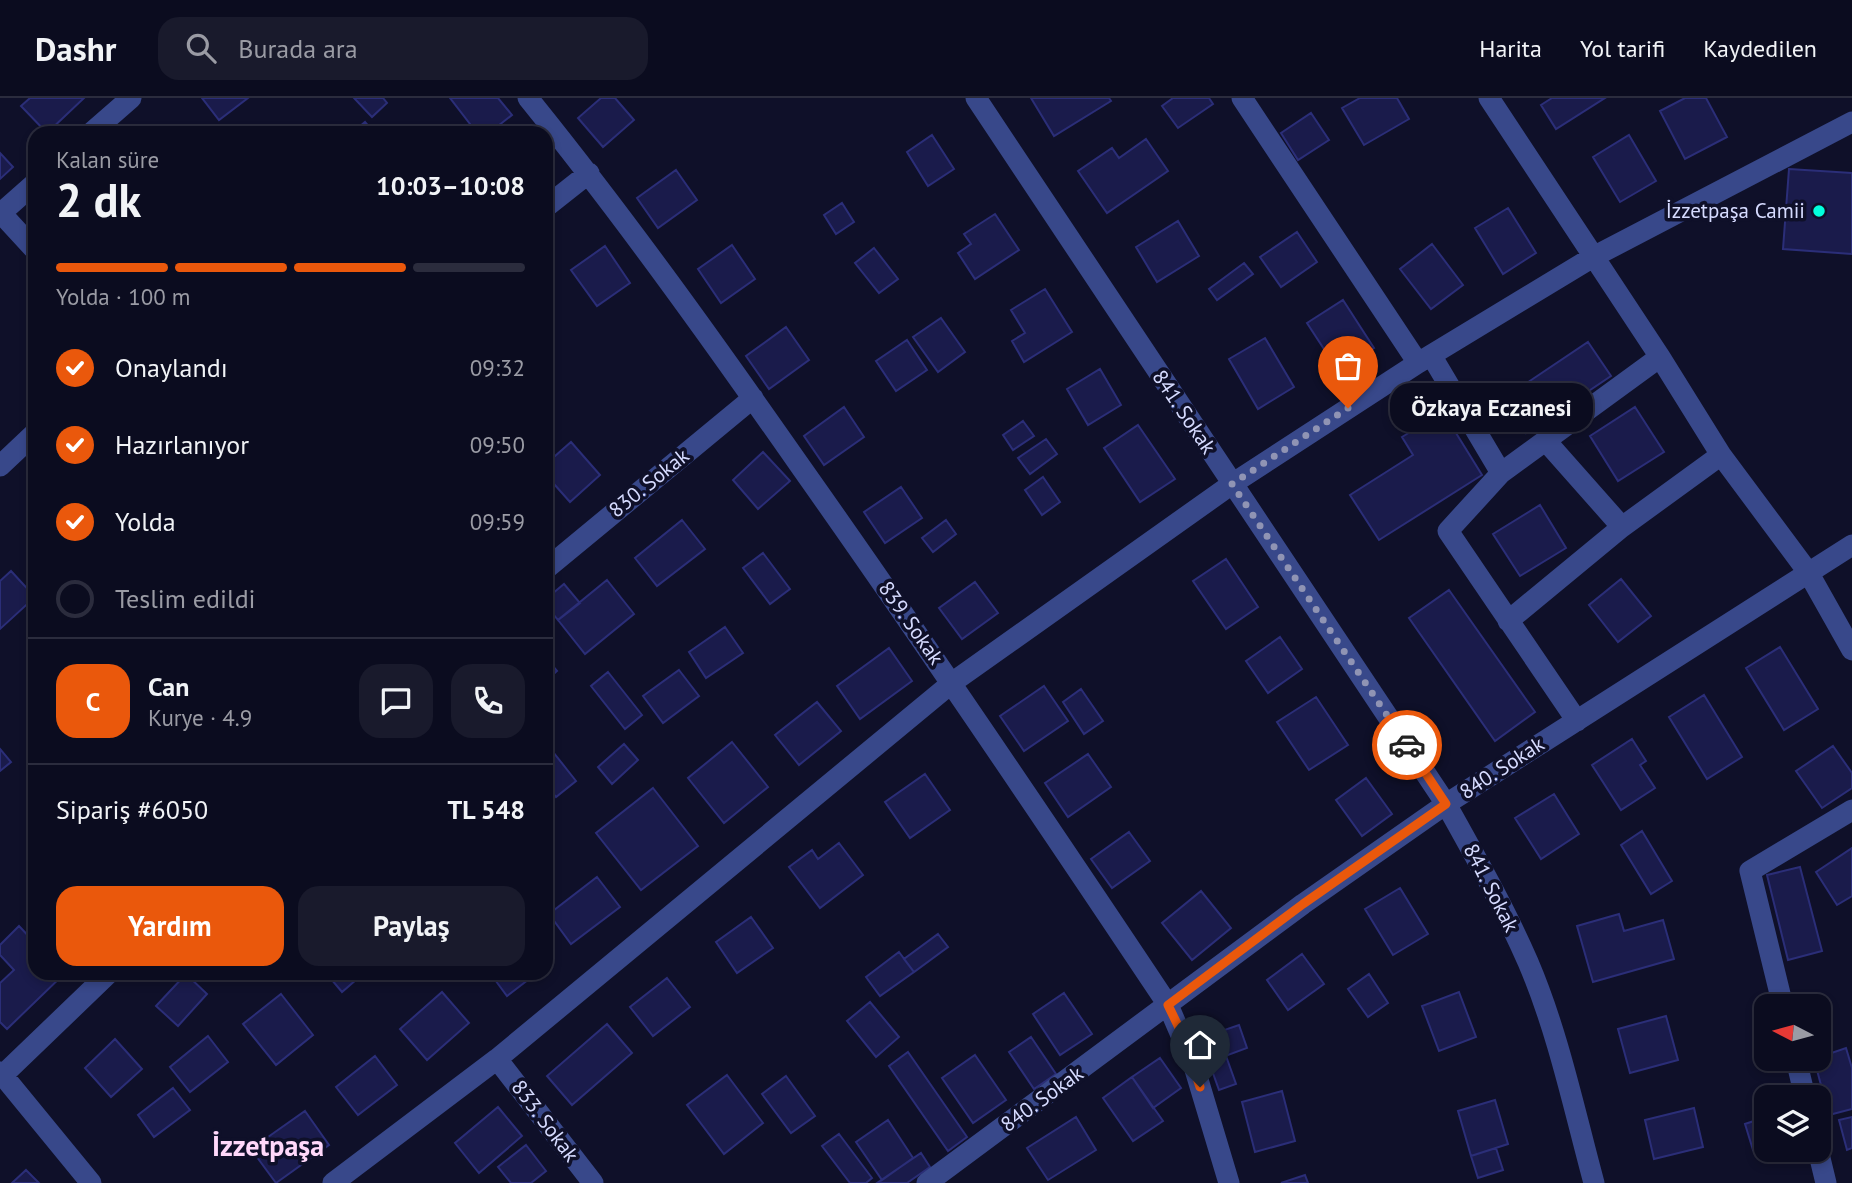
<!DOCTYPE html>
<html lang="tr">
<head>
<meta charset="utf-8">
<style>
  body { margin:0; font-family:"PT Sans",sans-serif; background:#191a2c; color:#f1f3f6; height:100vh; display:flex; flex-direction:column; font-size:26px; white-space:nowrap }
  * { box-sizing:border-box; margin:0 }
  p { font-size:23px; color:#9a9ba4 }
  .icon { flex:none; width:38px; height:38px; fill:none; stroke:currentColor; stroke-width:2; stroke-linecap:round; stroke-linejoin:round }
  .map { position:relative; flex:1; overflow:hidden }
  .panel { position:absolute; left:28px; top:28px; width:525px; height:854px; display:flex; flex-direction:column; background:#0b0c1f; border-radius:21px; box-shadow:0 4px 10px #0003,0 0 0 2px #2b2c3d }
  .panel>* { flex:none }
  .needle { width:46px; rotate:276deg }
  .controls { position:absolute; left:1754px; top:896px; display:grid; gap:14px }
  .controls a { display:grid; place-items:center; width:77px; height:77px; border-radius:14px; background:#0b0c1f; box-shadow:0 4px 10px #0003,0 0 0 2px #2b2c3d; font-size:35px }
  .pin { position:absolute; display:grid; place-items:center; width:60px; height:60px; color:#fff; margin:-72px -30px; border-radius:50% 50% 50% 0; rotate:-45deg; box-shadow:0 0 7px #0007 }
  .pin .icon { rotate:45deg }
  .courier { position:absolute; display:grid; place-items:center; width:70px; height:70px; margin:-35px; border:5px solid #ea580c; border-radius:50%; background:#fff; color:#222; box-shadow:0 2px 9px #0007 }
  .bubble { position:absolute; height:49px; border-radius:21px; background:#0b0c1f; box-shadow:0 4px 10px #0003,0 0 0 2px #2b2c3d; font-size:23px; font-weight:700; line-height:49px; text-align:center }
  .summary em { font-style:normal; font-weight:700 }
  .summary div { display:flex; flex-direction:column-reverse }
  .summary { display:flex; align-items:center; justify-content:space-between; height:119px; padding:0 28px }
  h1 { font-size:46px; font-weight:700; line-height:52px }
  .bar { display:grid; grid-template-columns:repeat(4,1fr); gap:10px 7px; align-content:center; height:84px; padding:0 28px }
  .bar i { height:9px; border-radius:5px; background:#2b2c3d }
  .bar .on { background:#ea580c }
  .bar p { grid-column:span 4 }
  .line { display:flex; align-items:center; gap:18px; padding:0 28px; border-top:2px solid #2b2c3d }
  .line div { flex:1 }
  .round { display:grid; place-items:center; flex:none; width:74px; height:74px; border-radius:21px; background:#191a2c }
  ol { padding:0 28px; list-style:none }
  li { display:flex; align-items:center; gap:21px; height:77px }
  li p { margin-inline-start:auto }
  li .icon { padding:7px; border-radius:50%; background:#ea580c; color:#fff; stroke-width:4 }
  li:last-child { color:#9a9ba4 }
  li i { width:38px; height:38px; border:4px solid #2b2c3d; border-radius:50% }
  .action { display:flex; gap:14px; margin-top:auto; padding:14px 28px }
  .action a { flex:1; height:80px; border-radius:21px; background:#ea580c; color:#fff; font-size:28px; font-weight:700; line-height:80px; text-align:center }
  .action a+a { background:#191a2c; color:#f1f3f6 }
  header { display:flex; align-items:center; gap:42px; box-sizing:border-box; height:98px; padding:0 35px; background:#0b0c1f; border-bottom:2px solid #2b2c3d }
  header strong { font-size:33px }
  nav { display:flex; gap:38px; margin-inline-start:auto; font-size:24px }
  .search { width:490px; height:63px; background:#191a2c; display:flex; align-items:center; gap:18px; box-sizing:border-box; padding:0 24px; border-radius:21px; color:#9a9ba4; font-size:26px }
  .map>svg:first-child { display:block }
</style>
</head>
<body>
<header>
<strong>Dashr</strong>
<div class="search"><svg class="icon" aria-label="search" viewBox="0 0 24 24"><circle cx="10" cy="10" r="6"/><path d="M15 15l6 6"/></svg>Burada ara</div>
<nav><a>Harita</a><a>Yol tarifi</a><a>Kaydedilen</a></nav>
</header>
<div class="map">
<svg width="1852" height="1085" viewBox="0 0 1852 1085">
  <rect width="100%" height="100%" fill="#0f1029"/>
  <path fill="#1a1b4b" stroke="#2b2e78" stroke-width="2" d="M30,0h54l-37,35 -26,-27z
    M202,0h46l-29,22z
    M354,0h29l4,5 -15,14z
    M450,0h48l14,17 -23,18h-12z
    M601,0h14l19,22 -31,27 -25,-29z
    M1031,0h78l2,3 -57,35z
    M1173,0h36l4,6 -35,24 -16,-22z
    M1360,0h37l12,21 -45,26 -22,-37z
    M1552,0h53l-49,31 -15,-24z
    M1685,0h21l21,39 -42,22 -25,-48z
    M1311,15l18,27 -31,20 -17,-27z
    M365,24l9,11h-22z
    M932,37l22,34 -26,17 -21,-34z
    M1629,37l27,46 -36,21 -27,-45z
    M1146,41l22,32 -61,42 -29,-42 34,-23 7,10z
    M0,55l13,14 -13,12z
    M1789,71l63,4v81l-69,-5z
    M676,72l21,30 -39,28 -21,-30z
    M842,105l12,19 -18,12 -12,-19z
    M1508,110l28,45 -33,21 -28,-46z
    M995,116l24,36 -44,29 -17,-26 13,-9 -7,-10z
    M1178,123l21,35 -42,26 -21,-35z
    M1297,134l20,30 -36,25 -21,-30z
    M1432,146l31,41 -32,24 -31,-40z
    M732,147l23,34 -34,24 -23,-34z
    M605,148l25,37 -33,23 -26,-36z
    M874,150l24,31 -19,14 -24,-30z
    M1244,165l9,11 -36,26 -8,-11z
    M1045,191l27,43 -48,30 -12,-21 13,-8 -14,-23z
    M1343,202l31,48 -35,24 -32,-49z
    M941,220l24,34 -27,20 -25,-35z
    M786,229l23,33 -40,29 -23,-33z
    M1265,240l29,49 -36,22 -29,-50z
    M907,242l20,30 -31,21 -20,-30z
    M1588,244l23,34 -85,57 -23,-34z
    M1100,271l21,36 -33,20 -21,-36z
    M844,309l20,30 -40,28 -20,-29z
    M1635,309l29,45 -46,29 -28,-45z
    M1443,314l39,63 -103,65 -29,-45 63,-40 -11,-18z
    M1023,323l11,15 -21,14 -10,-15z
    M1138,327l37,54 -35,23 -36,-54z
    M1046,341l11,15 -27,20 -12,-16z
    M571,344l29,33 -30,27 -24,-27v-11z
    M763,354l27,29 -32,28 -25,-29z
    M1043,379l17,25 -18,13 -17,-25z
    M901,389l21,31 -37,25 -21,-31z
    M1540,407l26,43 -46,28 -27,-42z
    M682,422l23,29 -48,37 -22,-28z
    M946,422l10,14 -23,18 -11,-14z
    M763,455l27,36 -20,15 -27,-36z
    M1226,461l32,48 -32,22 -33,-48z
    M11,473l24,26 -35,32v-48z
    M1621,481l30,37 -33,26 -29,-37z
    M607,482l27,34 -49,40 -27,-34z
    M975,484l23,31 -36,26 -23,-31z
    M564,486l16,19 -22,17 -12,-15v-6z
    M1449,492l86,122 -40,29 -86,-123z
    M725,529l18,26 -37,25 -17,-26z
    M1280,539l22,32 -34,24 -22,-32z
    M1780,549l38,62 -34,21 -38,-62z
    M889,550l23,33 -52,38 -23,-33z
    M546,560l11,13 -11,10z
    M679,572l20,26 -36,27 -20,-27z
    M608,574l34,43 -17,14 -34,-43z
    M1044,588l24,35 -44,30 -24,-35z
    M1081,591l22,32 -19,13 -21,-32z
    M1704,597l38,62 -35,22 -38,-62z
    M1316,599l32,48 -39,25 -32,-48z
    M817,604l24,29 -42,34 -24,-30z
    M1632,641l14,22 -6,4 15,23 -34,22 -29,-45z
    M732,644l36,45 -44,36 -36,-45z
    M546,645l30,38 -20,16 -10,-13z
    M624,646l14,16 -26,24 -14,-17z
    M1833,648l19,27v15l-30,20 -26,-37z
    M0,651l11,13 -11,9z
    M1088,656l23,33 -43,30 -23,-34z
    M925,676l25,36 -40,28 -25,-36z
    M1366,680l26,36 -30,22 -26,-36z
    M653,690l45,58 -57,44 -45,-57z
    M1554,696l25,40 -38,25 -26,-41z
    M1642,733l30,50 -21,13 -30,-49z
    M1129,734l21,29 -38,27 -21,-29z
    M839,745l24,32 -43,33 -31,-41 23,-17 6,9z
    M1852,750v48l-15,9 -21,-33z
    M1800,769l22,84 -34,9 -21,-85z
    M597,779l23,30 -49,37 -22,-30z
    M1400,790l28,46 -35,21 -28,-46z
    M1201,793l30,37 -39,32 -30,-37z
    M1619,816l5,17 39,-11 11,39 -81,23 -16,-56z
    M751,819l22,31 -36,25 -21,-31z
    M19,828l16,17v30l29,1 -57,55 -7,-7v-39l14,-13 -14,-15v-10z
    M938,836l10,13 -34,25 -10,-13z
    M899,854l15,20 -34,24 -14,-19z
    M1302,856l22,30 -36,26 -21,-30z
    M326,875h38l-22,19z
    M490,875h47l-30,23z
    M186,876l21,20 -29,32 -22,-20z
    M1369,876l19,29 -20,14 -20,-28z
    M667,880l23,29 -37,29 -23,-29z
    M442,894l27,31 -42,37 -27,-31z
    M1459,894l17,45 -37,14 -17,-45z
    M1064,895l28,41 -32,21 -27,-41z
    M281,896l32,41 -37,30 -33,-41z
    M870,904l29,35 -23,20 -29,-36z
    M1666,918l12,44 -48,13 -12,-44z
    M607,926l25,29 -60,52 -25,-29z
    M1239,927l8,23 -38,14 -8,-24z
    M208,938l20,26 -38,30 -20,-25z
    M1031,939l25,37 -22,15 -25,-37z
    M115,941l27,30 -31,28 -26,-29z
    M1846,950l6,20v41l-23,6 -15,-56z
    M908,954l59,85 -19,14 -59,-85z
    M975,957l31,45 -33,23 -31,-45z
    M375,958l22,29 -39,30 -22,-28z
    M1226,958l10,28 -17,6 -10,-28z
    M1160,960l21,30 -28,20 -21,-31z
    M727,977l36,48 -39,31 -37,-49z
    M786,978l29,40 -24,17 -29,-39z
    M1132,979l31,44 -30,20 -30,-43z
    M173,990l17,22 -36,27 -16,-22z
    M1282,993l13,50 -40,11 -13,-50z
    M1495,1002l13,44 -37,12 -13,-45z
    M498,1009l24,29 -43,37 -24,-30z
    M1694,1010l9,39 -49,12 -9,-39z
    M305,1013l24,34 -53,38 -25,-34z
    M1076,1019l20,33 -48,30 -21,-32z
    M1766,1019v29l-13,4 -8,-26z
    M1852,1019v31l-5,2 -8,-30z
    M888,1022l25,38 -31,22 -26,-38z
    M839,1036l33,44 -6,5h-16l-28,-37z
    M526,1047l20,26 -15,12h-20l-13,-16z
    M1496,1050l7,22 -25,8 -7,-22z
    M921,1055l9,14 -23,16h-30z
    M26,1072l13,13h-27z
    M1305,1077l3,8h-27z"/>
  <g fill="none" stroke-linecap="round" stroke-linejoin="round">
    <path stroke="#38488a" stroke-width="21" d="M528,0c97,120 187,246 275,372 125,177 245,355 365,535l25,58 36,120
      M976,0l470,706c29,52 58,103 82,158 30,70 46,147 66,221
      M1242,0l176,265
      M1489,0l171,259 61,98 87,117 44,78
      M91,35l40,-35
      M546,109l43,-34
      M1,115l34,37
      M0,116l35,-31
      M1431,257l70,118
      M1545,342l77,87
      M0,368l35,-33
      M546,471l207,-171
      M1508,523l114,-94 99,-72
      M1577,623l-129,-190 53,-58 159,-116
      M1783,908l-33,-135 102,-61
      M497,961l96,124
      M1796,961l9,38
      M0,974l91,111
      M3,977l106,-102
      M1818,1052l8,33
      M333,1085l164,-124 456,-377 279,-198 186,-121 175,-106 259,-135
      M927,1085l376,-279 143,-100 406,-259"/>
  </g>
  <g fill="none" stroke-linecap="round" stroke-linejoin="round">
    <path stroke="#9094b4" stroke-width="7" stroke-dasharray="0 12.6" d="M1348,310l-116,76 175,261"/>
    <path stroke="#ea580c" stroke-width="9" d="M1200,989l-17,-51 -15,-31 135,-101 143,-100 -39,-59"/>
  </g>
  <circle fill="#02ffdd" stroke="#0f1029" stroke-width="2.5" cx="1819" cy="113" r="7"/>
  <g text-anchor="middle" stroke-width="7" stroke-linejoin="round" paint-order="stroke">
    <g font-size="21" fill="#d6dbff" stroke="#0f1029" text-anchor="end">
      <text x="1805" y="120">İzzetpaşa Camii</text>
    </g>
    <g font-size="21" fill="#d6dbff" stroke="#0f1029">
      <text transform="translate(1184 314) rotate(56)" y="7">841. Sokak</text>
      <text transform="translate(649 385) rotate(-39)" y="7">830. Sokak</text>
      <text transform="translate(911 525) rotate(55)" y="7">839. Sokak</text>
      <text transform="translate(1502 670) rotate(-33)" y="7">840. Sokak</text>
      <text transform="translate(1491 790) rotate(63)" y="7">841. Sokak</text>
      <text transform="translate(1042 1001) rotate(-36)" y="7">840. Sokak</text>
      <text transform="translate(545 1023) rotate(53)" y="7">833. Sokak</text>
    </g>
    <g font-size="28" font-weight="bold" fill="#ffd8fa" stroke="#0f1029">
      <text x="268" y="1058">İzzetpaşa</text>
    </g>
  </g>
</svg>
<div class="controls">
<a><svg class="needle" viewBox="-14 -14 28 28"><path d="M0-13l5 13h-10z" fill="#e53935"/><path d="M0 13l5-13h-10z" fill="#9a9ba4"/></svg></a>
<a><svg class="icon" aria-label="layers" viewBox="0 0 24 24"><path d="M12 4l9 5-9 5-9-5zM3 14l9 5 9-5"/></svg></a>
</div>
<div class="pin" style="left:1348px;top:310px;background:#ea580c"><svg class="icon" aria-label="bag" viewBox="0 0 24 24"><path d="M5 8h14l-1 12H6zM9 8a3 3 0 0 1 6 0"/></svg></div>
<div class="pin" style="left:1200px;top:989px;background:#1f2937"><svg class="icon" aria-label="home" viewBox="0 0 24 24"><path d="M3 11l9-7 9 7M6 9v11h12V9"/></svg></div>
<div class="courier" style="left:1407px;top:647px"><svg class="icon" aria-label="car" viewBox="0 0 24 24"><path d="M5 17H2v-5l4-1 3-4h7l3 4 3 1v5h-3M9 17h6M6 11h13"/><circle cx="7" cy="17" r="2"/><circle cx="17" cy="17" r="2"/></svg></div>
<div class="bubble" style="left:1390px;top:285px;width:203px">Özkaya Eczanesi</div>
<section class="panel">
<div class="summary"><div><h1>2 dk</h1><p>Kalan süre</p></div><em>10:03–10:08</em></div>
<div class="bar"><i class="on"></i><i class="on"></i><i class="on"></i><i></i><p>Yolda · 100 m</p></div>
<ol>
<li><svg class="icon" aria-label="check" viewBox="0 0 24 24"><path d="M5 12l5 5 9-10"/></svg>Onaylandı<p>09:32</p></li>
<li><svg class="icon" aria-label="check" viewBox="0 0 24 24"><path d="M5 12l5 5 9-10"/></svg>Hazırlanıyor<p>09:50</p></li>
<li><svg class="icon" aria-label="check" viewBox="0 0 24 24"><path d="M5 12l5 5 9-10"/></svg>Yolda<p>09:59</p></li>
<li><i></i>Teslim edildi</li>
</ol>
<div class="line" style="height:126px"><b class="round" style="background:#ea580c;color:#fff">C</b><div><b>Can</b><p>Kurye · 4.9</p></div><a class="round"><svg class="icon" aria-label="chat" viewBox="0 0 24 24"><path d="M4 5h16v11H9l-5 4z"/></svg></a><a class="round"><svg class="icon" aria-label="phone" viewBox="0 0 24 24"><path d="M5 4h4l2 5-3 2q2 4 5 5l2-3 5 2v4C11 20 4 13 5 4z"/></svg></a></div>
<div class="line" style="height:91px"><div>Sipariş #6050</div><b>TL 548</b></div>
<div class="action"><a>Yardım</a><a>Paylaş</a></div>
</section>
</div>
</body>
</html>
